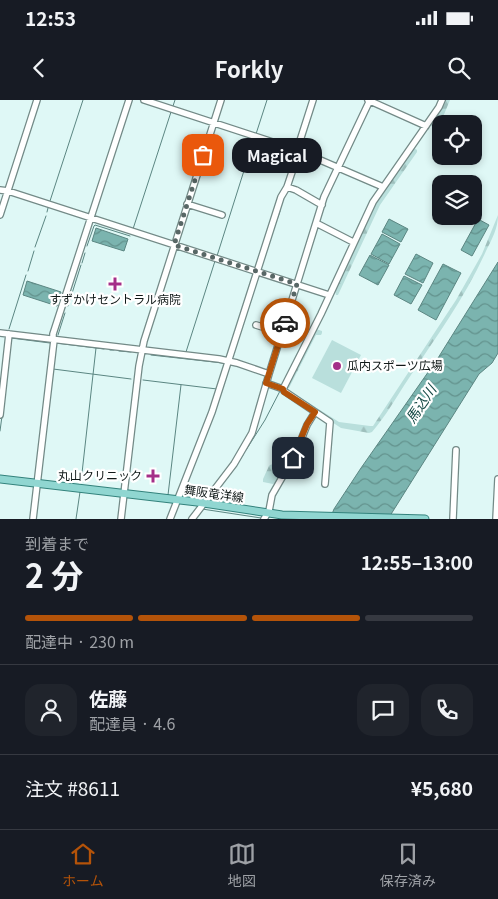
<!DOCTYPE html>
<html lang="ja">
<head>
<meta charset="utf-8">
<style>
  body { margin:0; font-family:Georgia,"Noto Sans JP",serif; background:#20242c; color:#f1f3f6; height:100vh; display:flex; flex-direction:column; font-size:19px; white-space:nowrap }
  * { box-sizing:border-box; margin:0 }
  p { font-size:16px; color:#9ea1a6 }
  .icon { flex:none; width:28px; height:28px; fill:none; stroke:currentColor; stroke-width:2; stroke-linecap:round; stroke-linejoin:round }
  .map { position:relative; height:419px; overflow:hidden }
  .panel { display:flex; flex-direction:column; background:#171b24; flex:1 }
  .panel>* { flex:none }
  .controls { position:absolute; left:432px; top:15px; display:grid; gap:10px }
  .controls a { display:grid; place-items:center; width:50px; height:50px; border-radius:10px; background:#171b24; box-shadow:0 2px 8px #0003; font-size:25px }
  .pin { position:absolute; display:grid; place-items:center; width:42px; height:42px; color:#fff; margin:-21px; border-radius:10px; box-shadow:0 2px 8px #0006 }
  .courier { position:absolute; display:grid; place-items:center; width:50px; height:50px; margin:-25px; border:4px solid #b45309; border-radius:50%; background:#fff; color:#222; box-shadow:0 1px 6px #0007 }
  .bubble { position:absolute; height:35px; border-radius:15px; background:#171b24; box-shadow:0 2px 8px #0003; font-size:16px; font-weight:700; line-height:35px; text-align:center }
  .headline em { font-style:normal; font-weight:700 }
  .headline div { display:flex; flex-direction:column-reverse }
  .headline { display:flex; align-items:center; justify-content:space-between; height:85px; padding:0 25px }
  h1 { font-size:32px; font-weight:700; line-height:38px }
  .bar { display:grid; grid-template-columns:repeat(4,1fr); gap:8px 5px; align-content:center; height:60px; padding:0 25px }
  .bar i { height:6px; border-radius:4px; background:#363941 }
  .bar .current { background:#b45309 }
  .bar p { grid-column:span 4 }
  .line { display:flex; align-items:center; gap:12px; padding:0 25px; border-top:1px solid #363941 }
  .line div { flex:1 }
  .round { display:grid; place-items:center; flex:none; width:52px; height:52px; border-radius:15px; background:#20242c }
  .status { display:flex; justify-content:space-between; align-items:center; height:35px; padding:0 25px; background:#171b24; direction:ltr }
  .status svg { height:14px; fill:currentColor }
  header { display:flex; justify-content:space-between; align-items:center; height:65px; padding:0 25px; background:#171b24; font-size:22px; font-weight:700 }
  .tab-bar { display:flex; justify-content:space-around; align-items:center; height:70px; border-top:1px solid #363941; background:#171b24; font-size:14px; color:#9ea1a6 }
  .tab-bar a { display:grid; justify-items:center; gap:2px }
  .tab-bar .current { color:#b45309 }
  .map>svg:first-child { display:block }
</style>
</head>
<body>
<div class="status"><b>12:53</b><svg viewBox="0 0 49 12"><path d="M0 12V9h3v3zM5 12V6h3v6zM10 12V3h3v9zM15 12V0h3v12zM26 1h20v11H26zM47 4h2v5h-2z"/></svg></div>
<header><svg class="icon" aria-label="back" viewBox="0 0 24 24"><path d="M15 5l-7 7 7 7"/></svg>Forkly<svg class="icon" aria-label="search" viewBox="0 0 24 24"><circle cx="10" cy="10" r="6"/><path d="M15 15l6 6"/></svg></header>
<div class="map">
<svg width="498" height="419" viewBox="0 0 498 419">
  <defs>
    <pattern id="forest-firs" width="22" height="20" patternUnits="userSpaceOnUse" patternTransform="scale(1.25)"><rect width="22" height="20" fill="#b9dfdc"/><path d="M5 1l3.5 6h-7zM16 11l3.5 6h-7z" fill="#9ebfbc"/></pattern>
    <pattern id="water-waves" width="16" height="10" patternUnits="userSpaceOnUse" patternTransform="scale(1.25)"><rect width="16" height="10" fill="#7bb4af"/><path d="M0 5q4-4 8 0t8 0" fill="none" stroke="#63928d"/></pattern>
  </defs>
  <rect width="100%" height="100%" fill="#dff8f6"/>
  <path fill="url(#forest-firs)" d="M445,0h5l-10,24 -3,3 -7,-1v-2z
    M414,48l3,2v2l-37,53 -42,90h-2l-1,-4 40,-88z
    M498,115c0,13 -6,24 -12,36 -20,45 -50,86 -77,127 -12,18 -23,38 -37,54l-3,1 -28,-5 -53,-35v-2h2l49,31 31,4h3l83,-126 26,-46z
    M316,229l6,2v2l-1,2h-5l-27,53 -2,1v-1z
    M273,364l10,8 -6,11 -4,1 -10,-2v-3l6,-13 1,-1z"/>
  <path fill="#b9dfdc" d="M332,240l29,15 -20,38 -29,-15z"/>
  <path fill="url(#water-waves)" stroke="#5b8682" d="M389,119l19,10 -7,13 -19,-10z
    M478,119l11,6 -17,31 -11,-6z
    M96,128l32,11 -4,12 -32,-10z
    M382,134l18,10 -11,20 -18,-10z
    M416,154l17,9 -10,20 -18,-9z
    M370,155l19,10 -11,20 -19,-10z
    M498,162v91l-6,10 -13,11 -91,145h-58l4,-10 27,-41 77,-110z
    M443,164l18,9 -25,47 -18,-10z
    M404,176l18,9 -11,19 -17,-9z
    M27,181l34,11 -4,14 -34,-11z"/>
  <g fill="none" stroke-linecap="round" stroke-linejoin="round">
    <path stroke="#5b8682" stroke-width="1" d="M173,6l2,-6
      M256,34l11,-34
      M50,101l33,-101
      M47,112l1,-4
      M278,117l2,-6
      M133,129l38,-117
      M87,146l7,-20 1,-1 35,11
      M35,147l11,-31
      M217,156l37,-117
      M82,163l3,-10
      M28,171l6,-20
      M68,206l13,-41
      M9,229l17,-54
      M58,235l7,-22
      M11,238l39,5
      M56,243l48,6
      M110,250h4
      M119,251l12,1
      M186,252l29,-91
      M151,255l72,8
      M53,269l78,10
      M143,280l74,9
      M0,331l2,-15
      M246,350l19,-30 15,-29
      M238,363l5,-8
      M81,382l15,-134
      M168,395l13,-110
      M202,409l59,9
      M76,419l4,-27"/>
    <defs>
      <path id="minor" d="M144,0l153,50 86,37
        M368,0l58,26
        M297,50l16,-50
        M287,87l9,3 26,15
        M0,90l8,1 321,104
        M187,104l35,11
        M0,115l37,-115
        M316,123l37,19
        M256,225l26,8
        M0,233l219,26 18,4 32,11
        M53,240v-6l76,-234
        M266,283l17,6 1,2 46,31 -5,62
        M283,289l38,-75 52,-112 66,-95 3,-7
        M0,315l9,-81
        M33,419l21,-179
        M121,419l18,-153 5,-25 77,-241
        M170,419l42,-107 69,-215 6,-10 12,-36
        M192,419l42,-55 18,-31 17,-59 55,-177 46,-97
        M264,419l5,-8 3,-16 23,-40 12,-30 8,-13
        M453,419l3,-69
        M496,419l2,-40"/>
      <path id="major" d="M0,379l197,23 85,13 143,4"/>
    </defs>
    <use href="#minor" stroke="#738a87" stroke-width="8"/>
    <use href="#major" stroke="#33827c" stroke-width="9"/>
    <use href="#minor" stroke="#fff" stroke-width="5.5"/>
    <use href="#major" stroke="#90d6d1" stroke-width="7"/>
  </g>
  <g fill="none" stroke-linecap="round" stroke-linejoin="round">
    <path stroke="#586766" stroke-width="5" stroke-dasharray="0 9" d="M203,55l-29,90 123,39 -12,39"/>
    <path stroke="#b45309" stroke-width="6" d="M285,223l-19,60 17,6 1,3 31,20 -8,12 -14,34"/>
  </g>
  <g fill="#a42f88" stroke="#fff" stroke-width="2">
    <path d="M112.5 176.5h5v5h5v5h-5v5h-5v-5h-5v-5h5z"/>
    <circle cx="337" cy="266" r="5"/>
    <path d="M150.5 368.5h5v5h5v5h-5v5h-5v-5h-5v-5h5z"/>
  </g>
  <g text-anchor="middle" stroke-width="4.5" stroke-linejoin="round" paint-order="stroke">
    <g font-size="12" fill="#101918" stroke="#fff">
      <text x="115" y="204">すずかけセントラル病院</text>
      <text x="347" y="270" text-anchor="start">瓜内スポーツ広場</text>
      <text x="142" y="380" text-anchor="end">丸山クリニック</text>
    </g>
    <g font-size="12" fill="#101918" stroke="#fff">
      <text transform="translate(214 394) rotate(8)" y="4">舞阪竜洋線</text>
    </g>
    <g font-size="14" font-style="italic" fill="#134743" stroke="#fff">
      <text transform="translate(421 304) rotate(-56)" y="5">馬込川</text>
    </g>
  </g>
</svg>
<div class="controls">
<a><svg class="icon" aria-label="locate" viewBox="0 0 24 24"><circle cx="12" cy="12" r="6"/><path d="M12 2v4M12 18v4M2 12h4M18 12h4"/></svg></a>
<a><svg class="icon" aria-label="layers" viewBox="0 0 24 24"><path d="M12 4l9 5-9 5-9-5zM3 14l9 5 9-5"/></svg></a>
</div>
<div class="pin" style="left:203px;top:55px;background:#ea580c"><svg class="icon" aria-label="bag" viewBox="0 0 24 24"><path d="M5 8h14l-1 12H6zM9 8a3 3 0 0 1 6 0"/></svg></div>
<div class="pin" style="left:293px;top:358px;background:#1f2937"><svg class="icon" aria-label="home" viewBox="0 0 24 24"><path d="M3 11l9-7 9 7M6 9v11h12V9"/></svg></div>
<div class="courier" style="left:285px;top:223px"><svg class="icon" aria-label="car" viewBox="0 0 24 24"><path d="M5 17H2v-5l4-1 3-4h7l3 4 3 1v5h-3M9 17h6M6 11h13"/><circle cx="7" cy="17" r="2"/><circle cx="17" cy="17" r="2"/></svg></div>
<div class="bubble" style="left:232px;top:38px;width:90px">Magical</div>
</div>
<section class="panel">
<div class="headline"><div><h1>2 分</h1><p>到着まで</p></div><em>12:55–13:00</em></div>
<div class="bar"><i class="current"></i><i class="current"></i><i class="current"></i><i></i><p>配達中 · 230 m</p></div>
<div class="line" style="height:90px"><a class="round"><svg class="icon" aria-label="person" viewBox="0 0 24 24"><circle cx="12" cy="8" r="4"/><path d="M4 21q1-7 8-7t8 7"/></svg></a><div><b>佐藤</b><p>配達員 · 4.6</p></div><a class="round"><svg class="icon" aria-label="chat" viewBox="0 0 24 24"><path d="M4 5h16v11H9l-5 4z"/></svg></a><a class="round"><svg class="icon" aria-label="phone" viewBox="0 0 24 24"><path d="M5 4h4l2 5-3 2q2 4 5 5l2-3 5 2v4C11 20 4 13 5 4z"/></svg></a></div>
<div class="line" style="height:65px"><div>注文 #8611</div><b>¥5,680</b></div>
</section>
<nav class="tab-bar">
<a class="current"><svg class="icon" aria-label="home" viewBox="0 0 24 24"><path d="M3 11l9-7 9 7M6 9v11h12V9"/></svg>ホーム</a>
<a><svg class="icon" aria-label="map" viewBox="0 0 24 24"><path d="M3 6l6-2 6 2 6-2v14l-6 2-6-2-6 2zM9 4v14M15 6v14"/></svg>地図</a>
<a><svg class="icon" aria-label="saved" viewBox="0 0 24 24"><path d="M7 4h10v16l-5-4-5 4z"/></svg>保存済み</a>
</nav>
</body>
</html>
